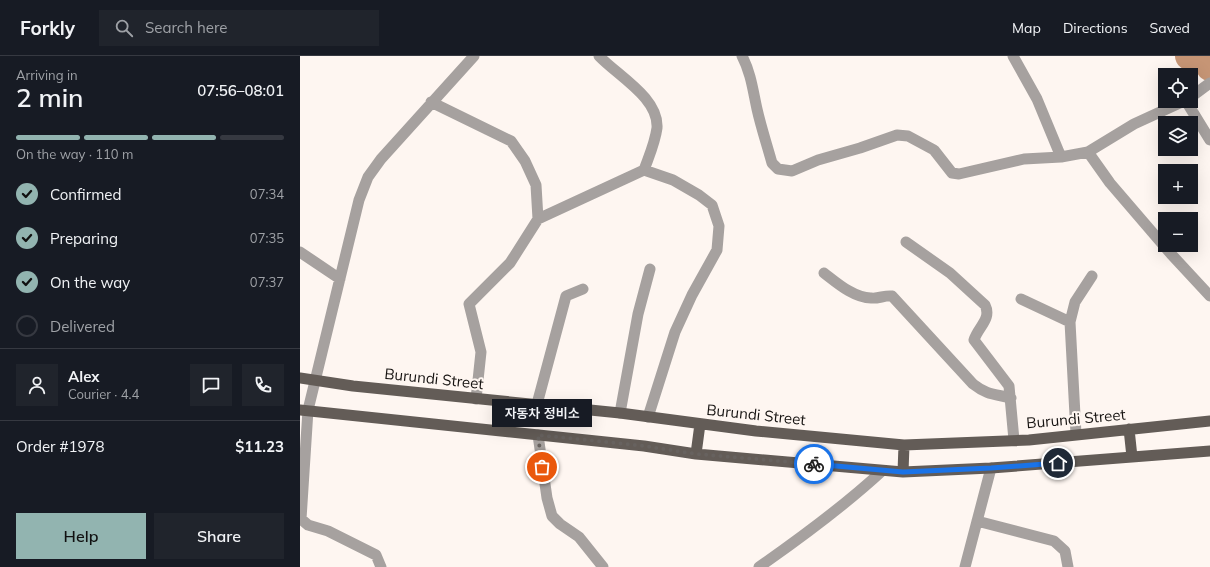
<!DOCTYPE html>
<html lang="en">
<head>
<meta charset="utf-8">
<style>
  body { margin:0; font-family:Mulish,"Noto Sans KR",sans-serif; background:#20242c; color:#f1f3f6; height:100vh; display:flex; flex-direction:column; font-size:15px; white-space:nowrap }
  * { box-sizing:border-box; margin:0 }
  p { font-size:13px; color:#9ea1a6 }
  .icon { flex:none; width:22px; height:22px; fill:none; stroke:currentColor; stroke-width:2; stroke-linecap:round; stroke-linejoin:round }
  .map { position:relative; flex:1; overflow:hidden }
  .panel { display:flex; flex-direction:column; background:#171b24; width:300px }
  .panel>* { flex:none }
  .fabs { position:absolute; left:858px; top:12px; display:grid; gap:8px }
  .fabs a { display:grid; place-items:center; width:40px; height:40px; border-radius:0px; background:#171b24; box-shadow:0 4px 16px #0002; font-size:20px }
  .pin { position:absolute; display:grid; place-items:center; width:34px; height:34px; color:#fff; margin:-17px; border:2px solid #fff; border-radius:50%; box-shadow:0 1px 4px #0007 }
  .courier { position:absolute; display:grid; place-items:center; width:40px; height:40px; margin:-20px; border:3px solid #1a73e8; border-radius:50%; background:#fff; color:#222; box-shadow:0 1px 5px #0007 }
  .bubble { position:absolute; height:28px; border-radius:0px; background:#171b24; box-shadow:0 4px 16px #0002; font-size:13px; font-weight:600; line-height:28px; text-align:center }
  .headline em { font-style:normal; font-weight:600 }
  .headline div { display:flex; flex-direction:column-reverse }
  .headline { display:flex; align-items:center; justify-content:space-between; height:68px; padding:0 16px }
  h1 { font-size:26px; font-weight:600; line-height:30px }
  .bar { display:grid; grid-template-columns:repeat(4,1fr); gap:6px 4px; align-content:center; height:48px; padding:0 16px }
  .bar i { height:5px; border-radius:3px; background:#363941 }
  .bar .on { background:#92b4b0 }
  .bar p { grid-column:span 4 }
  .line { display:flex; align-items:center; gap:10px; padding:0 16px; border-top:1px solid #363941 }
  .line div { flex:1 }
  .round { display:grid; place-items:center; flex:none; width:42px; height:42px; border-radius:0px; background:#20242c }
  ol { padding:0 16px; list-style:none }
  li { display:flex; align-items:center; gap:12px; height:44px }
  li p { margin-inline-start:auto }
  li .icon { padding:4px; border-radius:50%; background:#92b4b0; color:#111; stroke-width:4 }
  li:last-child { color:#9ea1a6 }
  li i { width:22px; height:22px; border:2px solid #363941; border-radius:50% }
  .button { display:flex; gap:8px; margin-top:auto; padding:8px 16px }
  .button a { flex:1; height:46px; border-radius:0px; background:#92b4b0; color:#111; font-size:16px; font-weight:600; line-height:46px; text-align:center }
  .button a+a { background:#20242c; color:#f1f3f6 }
  header { display:flex; align-items:center; gap:24px; box-sizing:border-box; height:56px; padding:0 20px; background:#171b24; border-bottom:1px solid #363941 }
  header strong { font-size:19px }
  nav { display:flex; gap:22px; margin-inline-start:auto; font-size:14px }
  .search { width:280px; height:36px; background:#20242c; display:flex; align-items:center; gap:10px; box-sizing:border-box; padding:0 14px; border-radius:0px; color:#9ea1a6; font-size:15px }
  main { display:flex; flex:1; min-height:0 }
  .map>svg:first-child { display:block }
</style>
</head>
<body>
<header>
<strong>Forkly</strong>
<div class="search"><svg class="icon" aria-label="search" viewBox="0 0 24 24"><circle cx="10" cy="10" r="6"/><path d="M15 15l6 6"/></svg>Search here</div>
<nav><a>Map</a><a>Directions</a><a>Saved</a></nav>
</header>
<main>
<section class="panel">
<div class="headline"><div><h1>2 min</h1><p>Arriving in</p></div><em>07:56–08:01</em></div>
<div class="bar"><i class="on"></i><i class="on"></i><i class="on"></i><i></i><p>On the way · 110 m</p></div>
<ol>
<li><svg class="icon" aria-label="check" viewBox="0 0 24 24"><path d="M5 12l5 5 9-10"/></svg>Confirmed<p>07:34</p></li>
<li><svg class="icon" aria-label="check" viewBox="0 0 24 24"><path d="M5 12l5 5 9-10"/></svg>Preparing<p>07:35</p></li>
<li><svg class="icon" aria-label="check" viewBox="0 0 24 24"><path d="M5 12l5 5 9-10"/></svg>On the way<p>07:37</p></li>
<li><i></i>Delivered</li>
</ol>
<div class="line" style="height:72px"><a class="round"><svg class="icon" aria-label="person" viewBox="0 0 24 24"><circle cx="12" cy="8" r="4"/><path d="M4 21q1-7 8-7t8 7"/></svg></a><div><b>Alex</b><p>Courier · 4.4</p></div><a class="round"><svg class="icon" aria-label="chat" viewBox="0 0 24 24"><path d="M4 5h16v11H9l-5 4z"/></svg></a><a class="round"><svg class="icon" aria-label="phone" viewBox="0 0 24 24"><path d="M5 4h4l2 5-3 2q2 4 5 5l2-3 5 2v4C11 20 4 13 5 4z"/></svg></a></div>
<div class="line" style="height:52px"><div>Order #1978</div><b>$11.23</b></div>
<div class="button"><a>Help</a><a>Share</a></div>
</section>
<div class="map">
<svg width="910" height="511" viewBox="0 0 910 511">
  <rect width="100%" height="100%" fill="#fef6f1"/>
  <g fill="none" stroke-linecap="round" stroke-linejoin="round">
    <path stroke="#c69575" stroke-width="28" d="M889,0l18,6 3,5"/>
    <path stroke="#a6a19f" stroke-width="11" d="M442,0c9,17 11,35 15,53 4,18 10,36 15,54l6,6 14,2 26,-11 42,-12 37,-13 11,1 26,14 18,23 7,1 65,-15 37,-2 27,-5 46,-28 50,-23
      M713,0l24,43 24,58
      M891,41l19,-14
      M886,45l24,39
      M131,46l80,39 14,20 11,24 2,34
      M788,96l22,31 61,71 39,42
      M344,114l29,10 26,15 13,10 7,21 -2,24 -25,45 -17,37 -27,85
      M606,186l44,31 35,32c7,14 -7,22 -11,35l35,46 5,54
      M0,196l40,27
      M524,217c13,10 30,25 47,25 7,1 14,-3 21,-2l81,88c14,11 22,10 38,14
      M721,243l49,23
      M176,343l5,-47 -12,-48 41,-41 28,-44 106,-49c5,-14 11,-27 13,-42 2,-30 -39,-52 -58,-72
      M237,348l29,-108 17,-7
      M320,357l18,-99 12,-45
      M776,378l-6,-112 5,-20 17,-26
      M238,379l9,63 5,18 8,8 19,13 24,30
      M677,465l77,20 11,10 3,16
      M81,511l-5,-12 -48,-24 -20,-6 -7,-6 7,-109 51,-210 9,-23 13,-18 93,-103
      M459,511c43,-30 84,-60 123,-96
      M665,511l26,-99"/>
    <path stroke="#635c57" stroke-width="11" d="M0,322l53,8 267,27 136,18 148,14 125,-5 181,-19
      M0,354l344,36 52,8 207,18 88,-4 219,-17
      M829,373l3,28
      M396,398l4,-30
      M603,416l1,-27"/>
  </g>
  <g fill="none" stroke-linecap="round" stroke-linejoin="round">
    <path stroke="#67625f" stroke-width="4" stroke-dasharray="0 7.2" d="M242,411l-4,-32 106,11 52,8 118,10"/>
    <path stroke="#1a73e8" stroke-width="5" d="M514,408l89,8 88,-4 67,-5"/>
  </g>
  <g text-anchor="middle" stroke-width="4" stroke-linejoin="round" paint-order="stroke">
    <g font-size="15" fill="#161311" stroke="#fef6f1">
      <text transform="translate(134 323) rotate(6)" y="5">Burundi Street</text>
      <text transform="translate(456 359) rotate(6)" y="5">Burundi Street</text>
      <text transform="translate(776 363) rotate(-5)" y="5">Burundi Street</text>
    </g>
  </g>
</svg>
<div class="fabs">
<a><svg class="icon" aria-label="locate" viewBox="0 0 24 24"><circle cx="12" cy="12" r="6"/><path d="M12 2v4M12 18v4M2 12h4M18 12h4"/></svg></a>
<a><svg class="icon" aria-label="layers" viewBox="0 0 24 24"><path d="M12 4l9 5-9 5-9-5zM3 14l9 5 9-5"/></svg></a>
<a>+</a>
<a>−</a>
</div>
<div class="pin" style="left:242px;top:411px;background:#ea580c"><svg class="icon" aria-label="bag" viewBox="0 0 24 24"><path d="M5 8h14l-1 12H6zM9 8a3 3 0 0 1 6 0"/></svg></div>
<div class="pin" style="left:758px;top:407px;background:#1f2937"><svg class="icon" aria-label="home" viewBox="0 0 24 24"><path d="M3 11l9-7 9 7M6 9v11h12V9"/></svg></div>
<div class="courier" style="left:514px;top:408px"><svg class="icon" aria-label="bike" viewBox="0 0 24 24"><circle cx="6" cy="16" r="4"/><circle cx="18" cy="16" r="4"/><path d="M6 16l4-8h5l3 8M10 8l3 8H6M13 5h3"/></svg></div>
<div class="bubble" style="left:192px;top:343px;width:100px">자동차 정비소</div>
</div>
</main>
</body>
</html>
